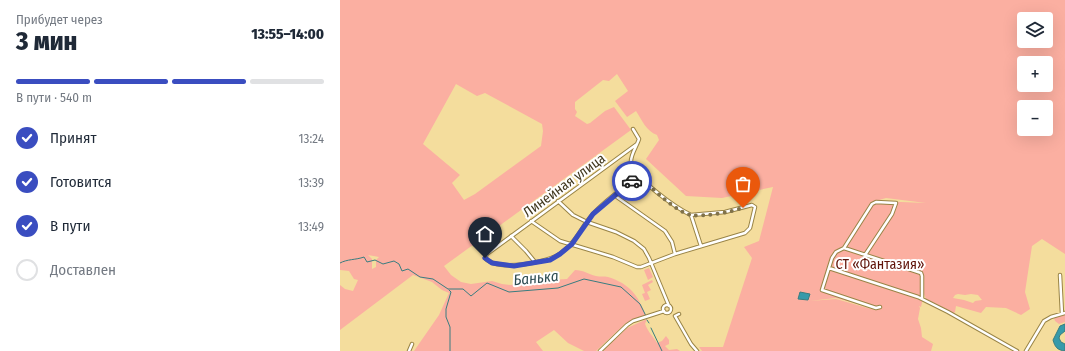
<!DOCTYPE html>
<html lang="ru">
<head>
<meta charset="utf-8">
<style>
  body { margin:0; font-family:"Fira Sans Condensed",sans-serif; background:#f6f6f7; color:#1f2937; height:100vh; display:flex; flex-direction:column; font-size:15px; white-space:nowrap }
  * { box-sizing:border-box; margin:0 }
  p { font-size:13px; color:#747a83 }
  .icon { flex:none; width:22px; height:22px; fill:none; stroke:currentColor; stroke-width:2; stroke-linecap:round; stroke-linejoin:round }
  .map { position:relative; flex:1; overflow:hidden }
  .panel { display:flex; flex-direction:column; background:#fff; width:340px }
  .panel>* { flex:none }
  .controls { position:absolute; left:677px; top:12px; display:grid; gap:8px }
  .controls a { display:grid; place-items:center; width:36px; height:36px; border-radius:4px; background:#fff; box-shadow:0 4px 16px #0002; font-size:20px }
  .pin { position:absolute; display:grid; place-items:center; width:34px; height:34px; color:#fff; margin:-41px -17px; border-radius:50% 50% 50% 0; rotate:-45deg; box-shadow:0 0 4px #0007 }
  .pin .icon { rotate:45deg }
  .courier { position:absolute; display:grid; place-items:center; width:40px; height:40px; margin:-20px; border:3px solid #3a4dc0; border-radius:50%; background:#fff; color:#222; box-shadow:0 1px 5px #0007 }
  .head em { font-style:normal; font-weight:800 }
  .head div { display:flex; flex-direction:column-reverse }
  .head { display:flex; align-items:center; justify-content:space-between; height:68px; padding:0 16px }
  h1 { font-size:26px; font-weight:800; line-height:30px }
  .bar { display:grid; grid-template-columns:repeat(4,1fr); gap:6px 4px; align-content:center; height:48px; padding:0 16px }
  .bar i { height:5px; border-radius:3px; background:#e0e1e3 }
  .bar .selected { background:#3a4dc0 }
  .bar p { grid-column:span 4 }
  ol { padding:0 16px; list-style:none }
  li { display:flex; align-items:center; gap:12px; height:44px }
  li p { margin-inline-start:auto }
  li .icon { padding:4px; border-radius:50%; background:#3a4dc0; color:#fff; stroke-width:4 }
  li:last-child { color:#747a83 }
  li i { width:22px; height:22px; border:2px solid #e0e1e3; border-radius:50% }
  main { display:flex; flex:1; min-height:0 }
  .map>svg:first-child { display:block }
</style>
</head>
<body>
<main>
<section class="panel">
<div class="head"><div><h1>3 мин</h1><p>Прибудет через</p></div><em>13:55–14:00</em></div>
<div class="bar"><i class="selected"></i><i class="selected"></i><i class="selected"></i><i></i><p>В пути · 540 m</p></div>
<ol>
<li><svg class="icon" aria-label="check" viewBox="0 0 24 24"><path d="M5 12l5 5 9-10"/></svg>Принят<p>13:24</p></li>
<li><svg class="icon" aria-label="check" viewBox="0 0 24 24"><path d="M5 12l5 5 9-10"/></svg>Готовится<p>13:39</p></li>
<li><svg class="icon" aria-label="check" viewBox="0 0 24 24"><path d="M5 12l5 5 9-10"/></svg>В пути<p>13:49</p></li>
<li><i></i>Доставлен</li>
</ol>
</section>
<div class="map">
<svg width="725" height="351" viewBox="0 0 725 351">
  <rect width="100%" height="100%" fill="#f4dd9d"/>
  <path fill="#fbafa1" fill-rule="evenodd" d="M0,0h725v254l-23,-15 -10,7 -7,46 5,17 -9,6 -15,-7 -20,-1 -5,6 -25,-7 -1,6 -2,2 -5,-4 -22,-11 -2,-5 -3,13 -2,-1 1,2 -2,11 3,9 1,9 11,7 -2,7h-229l-3,-4h24l29,-89 -8,-11 15,-6 14,-54 -51,11 -36,-2 -40,-37 13,-19 -2,-5c-11,-4 -15,-15 -21,-24l-9,6 -12,-16 13,-10 -11,-17 -8,7 -6,-1 -28,22v7l2,3 -2,4 12,8 3,-1 15,-12 9,-4 17,23 -187,136 7,9 10,7 10,2 21,-3 10,3 9,1 9,-3 47,-3 8,-9c8,0 13,4 21,6 4,1 8,0 12,1 22,7 30,18 38,39l-14,4 -7,4 -29,27h-12l-16,-8 -14,-13 -18,12 7,9h-129l25,-36 10,-22 -7,-3 -10,-8 -19,-7 -73,55v-45l5,4 8,2 5,-11 -4,-1 -5,-8 -9,-1zM684,19h22v22h-22zM684,63h22v22h-22zM116,84l21,12 8,-3 57,31 1,7 -2,15 -66,48 -11,6 -12,-17 8,-8 -37,-31zM684,107h22v22h-22zM546,198l40,5 -50,-2zM28,255l11,2 -3,3v7l-4,2v-10zM618,294l7,1 6,-1 7,1 4,5 -7,1 -2,2 -9,-3 -11,-2 2,-3zM496,298l40,11h2l-3,1 -39,-11 -27,2z
    M309,268l4,9 -5,3 -4,-10z
    M312,280l1,2 -5,3 3,5 -4,2 3,7 -5,2 -3,-7 3,-1 -3,-8z
    M722,315h3v7l-6,2 -4,-3 -1,-3z
    M307,319l-2,5c3,8 8,12 12,19l5,-2 4,-5 3,4v4l-4,2 4,4 8,-1 3,2h-77l24,-23z"/>
  <path fill="#369aaa" stroke="#397d80" d="M460,292l10,2 -2,6 -10,-1z
    M725,324v7l-5,4 -1,3 2,4 4,2v7c-8,-1 -10,-4 -12,-11l7,-14z"/>
  <g fill="none" stroke-linecap="round" stroke-linejoin="round">
    <path stroke="#397d80" stroke-width="1" d="M0,263c7,-4 16,-3 24,-6l3,5 8,-2 8,4 11,-3 5,3 3,7 6,-2 12,8 13,2 15,10h15l8,7 16,-13 22,9 49,-4 26,-9 37,8 19,17 6,12
      M109,290l2,2 -5,17v8l4,10v24
      M307,320l2,3
      M311,328l11,23"/>
    <defs>
      <path id="minor" d="M293,129l6,10c-2,7 -9,16 -8,24 3,15 45,45 60,52l10,31
        M297,144l-150,110 -2,4c12,14 63,5 76,-5 16,-12 19,-24 31,-38 13,-15 31,-27 47,-39
        M274,195l51,36 7,11 3,12
        M218,201l15,14 14,7 29,10 18,9 10,8 5,9 20,48
        M191,221l29,20 53,16 24,10h4l34,-13 70,-21 5,-5 5,-21 -3,-2 -27,7 -34,3
        M171,236l15,15 9,11
        M504,248l28,-44 4,-2 20,1 -4,11 -27,41
        M489,268l89,29 30,15 69,39
        M720,275l2,39
        M323 309a4 4 0 1 1 8 0a4 4 0 1 1-8 0Z
        M540,307l-4,1 -54,-18 10,-32 4,-6 8,-4 77,25 1,3v23
        M339,314l-4,2 16,28 6,7
        M69,351l3,-7
        M260,351l27,-26 6,-4 31,-10
        M686,351l18,-30 7,-4 14,-4"/>
    </defs>
    <use href="#minor" stroke="#998446" stroke-width="4.5"/>
    <use href="#minor" stroke="#fff" stroke-width="2.5"/>
  </g>
  <g fill="none" stroke-linecap="round" stroke-linejoin="round">
    <path stroke="#80724a" stroke-width="4" stroke-dasharray="0 7.2" d="M292,181l7,-5c11,10 38,37 52,39 15,2 38,-3 52,-7"/>
    <path stroke="#3a4dc0" stroke-width="5" d="M145,258l7,5 22,3 36,-6 10,-6 12,-10 21,-30 39,-33"/>
  </g>
  <g text-anchor="middle" stroke-width="4" stroke-linejoin="round" paint-order="stroke">
    <g font-size="14" fill="#41381e" stroke="#fff">
      <text transform="translate(224 185) rotate(-36)" y="5">Линейная улица</text>
    </g>
    <g font-size="14" fill="#601309" stroke="#fff">
      <text x="540" y="269">СТ «Фантазия»</text>
    </g>
    <g font-size="15" font-style="italic" fill="#2e4c52" stroke="#fff">
      <text transform="translate(196 278) rotate(-6)" y="5">Банька</text>
    </g>
  </g>
</svg>
<div class="controls">
<a><svg class="icon" aria-label="layers" viewBox="0 0 24 24"><path d="M12 4l9 5-9 5-9-5zM3 14l9 5 9-5"/></svg></a>
<a>+</a>
<a>−</a>
</div>
<div class="pin" style="left:403px;top:208px;background:#ea580c"><svg class="icon" aria-label="bag" viewBox="0 0 24 24"><path d="M5 8h14l-1 12H6zM9 8a3 3 0 0 1 6 0"/></svg></div>
<div class="pin" style="left:145px;top:258px;background:#1f2937"><svg class="icon" aria-label="home" viewBox="0 0 24 24"><path d="M3 11l9-7 9 7M6 9v11h12V9"/></svg></div>
<div class="courier" style="left:292px;top:181px"><svg class="icon" aria-label="car" viewBox="0 0 24 24"><path d="M5 17H2v-5l4-1 3-4h7l3 4 3 1v5h-3M9 17h6M6 11h13"/><circle cx="7" cy="17" r="2"/><circle cx="17" cy="17" r="2"/></svg></div>
</div>
</main>
</body>
</html>
